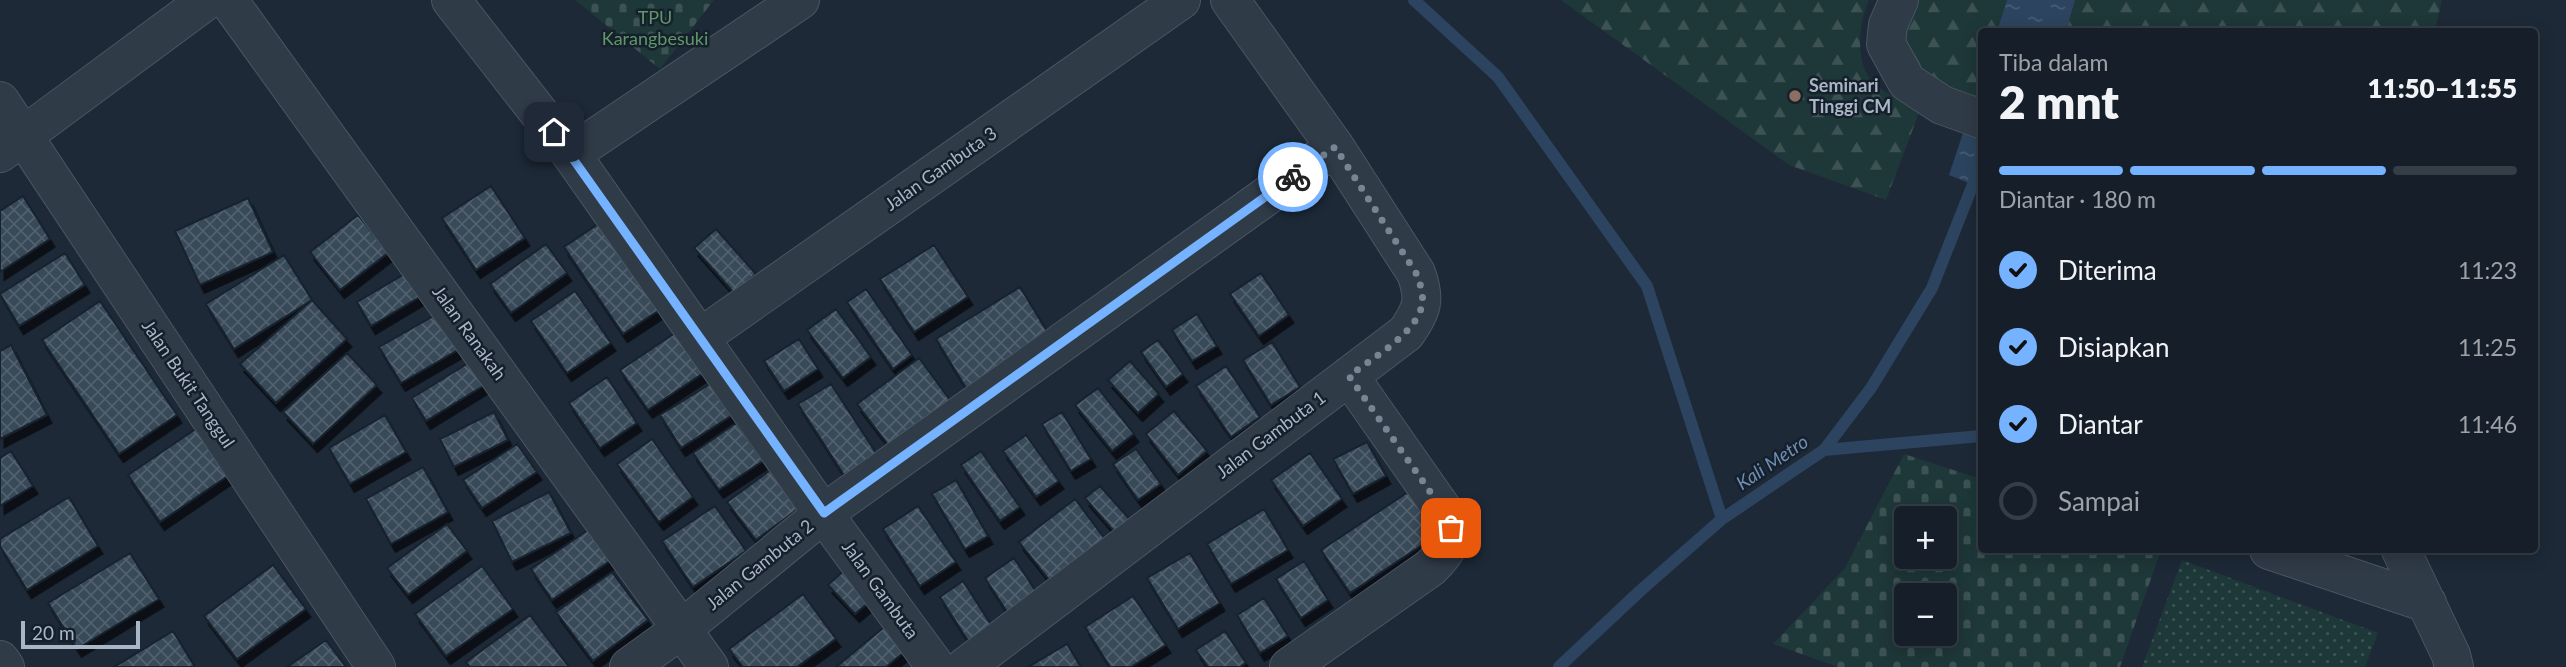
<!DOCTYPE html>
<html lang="id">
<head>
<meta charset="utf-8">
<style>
  body { margin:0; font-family:Lato,sans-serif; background:#232c35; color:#f1f3f6; height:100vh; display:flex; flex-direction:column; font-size:26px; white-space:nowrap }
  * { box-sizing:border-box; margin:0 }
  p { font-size:23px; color:#9ea2a8 }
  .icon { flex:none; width:38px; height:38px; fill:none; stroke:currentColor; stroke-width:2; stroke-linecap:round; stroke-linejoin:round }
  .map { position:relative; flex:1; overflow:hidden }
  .sheet { position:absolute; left:1978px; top:28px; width:560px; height:525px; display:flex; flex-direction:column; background:#161f29; border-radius:7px; box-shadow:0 4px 18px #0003,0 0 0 2px #353d46 }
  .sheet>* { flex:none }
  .tools { position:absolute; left:1894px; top:506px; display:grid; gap:14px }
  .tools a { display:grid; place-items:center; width:63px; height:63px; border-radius:7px; background:#161f29; box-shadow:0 4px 18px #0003,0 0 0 2px #353d46; font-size:35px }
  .scale { position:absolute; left:21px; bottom:18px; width:119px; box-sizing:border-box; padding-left:7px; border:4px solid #a9b6c5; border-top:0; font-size:19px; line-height:24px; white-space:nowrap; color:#a9b6c5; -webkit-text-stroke:5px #16202c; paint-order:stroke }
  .pin { position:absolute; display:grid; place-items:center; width:60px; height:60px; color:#fff; margin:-30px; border-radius:14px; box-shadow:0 4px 10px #0006 }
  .courier { position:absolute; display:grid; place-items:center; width:70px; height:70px; margin:-35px; border:5px solid #75b2ff; border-radius:50%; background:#fff; color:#222; box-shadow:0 2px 9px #0007 }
  .head em { font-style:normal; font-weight:800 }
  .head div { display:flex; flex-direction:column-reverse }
  .head { display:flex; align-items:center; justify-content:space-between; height:119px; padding:0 21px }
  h1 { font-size:46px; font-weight:800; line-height:52px }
  .bar { display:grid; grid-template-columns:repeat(4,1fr); gap:10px 7px; align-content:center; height:84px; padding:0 21px }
  .bar i { height:9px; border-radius:5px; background:#353d46 }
  .bar .current { background:#75b2ff }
  .bar p { grid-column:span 4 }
  ol { padding:0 21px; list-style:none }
  li { display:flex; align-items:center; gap:21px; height:77px }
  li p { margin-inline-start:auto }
  li .icon { padding:7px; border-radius:50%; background:#75b2ff; color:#111; stroke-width:4 }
  li:last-child { color:#9ea2a8 }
  li i { width:38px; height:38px; border:4px solid #353d46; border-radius:50% }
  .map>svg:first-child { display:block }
</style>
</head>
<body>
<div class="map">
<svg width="2566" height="667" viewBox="0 0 2566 667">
  <defs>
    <pattern id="green-dots" width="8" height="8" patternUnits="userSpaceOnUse" patternTransform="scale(1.75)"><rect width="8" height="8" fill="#1e3738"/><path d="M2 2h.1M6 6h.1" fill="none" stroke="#3c5253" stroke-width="1.8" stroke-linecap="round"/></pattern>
    <pattern id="forest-firs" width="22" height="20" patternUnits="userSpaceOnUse" patternTransform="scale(1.75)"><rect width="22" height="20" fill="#1e3738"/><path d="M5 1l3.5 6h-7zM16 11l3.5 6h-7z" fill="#3c5253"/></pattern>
    <pattern id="cemetery-stones" width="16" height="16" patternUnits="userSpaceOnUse" patternTransform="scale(1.75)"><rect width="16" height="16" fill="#1e3738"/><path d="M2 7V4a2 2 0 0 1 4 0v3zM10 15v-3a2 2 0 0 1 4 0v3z" fill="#3c5253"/></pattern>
    <pattern id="water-ripples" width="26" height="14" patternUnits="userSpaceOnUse" patternTransform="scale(1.75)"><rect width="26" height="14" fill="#2c445f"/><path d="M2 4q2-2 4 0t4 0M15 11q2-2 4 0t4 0" fill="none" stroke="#485d74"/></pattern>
    <pattern id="building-cross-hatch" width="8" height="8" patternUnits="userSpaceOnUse" patternTransform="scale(1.75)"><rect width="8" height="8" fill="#384858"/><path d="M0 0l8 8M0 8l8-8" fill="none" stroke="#52606e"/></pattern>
    <filter id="shadow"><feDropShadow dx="4.5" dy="8" stdDeviation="0" flood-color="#0009"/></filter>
  </defs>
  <rect width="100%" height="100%" fill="#1d2937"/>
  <path fill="url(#green-dots)" d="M2182,560l196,73 -13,34h-223z"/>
  <path fill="url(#forest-firs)" d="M1561,0h308c-10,23 -14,57 1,79 6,9 39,27 49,34l-33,87 -97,-35z
    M1916,0h91l-10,31 -16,1v47l-7,22c-31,-14 -50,-27 -70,-55l3,-27z
    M2075,0h367l-7,31h-369z"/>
  <path fill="url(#cemetery-stones)" fill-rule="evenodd" d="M575,0h139l-54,69z
    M1904,454l77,25v71h180l-41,117h-282l-65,-23 72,-76zM1906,518h38v38h-38zM1906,595h38v39h-38z"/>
  <path fill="url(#water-ripples)" d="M2007,0h68l-9,31h-69z
    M1981,79v109l-32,-13z"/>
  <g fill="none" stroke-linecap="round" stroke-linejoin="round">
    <path stroke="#2c445f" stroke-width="12" d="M1414,0l84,77 149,209 75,233
      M1824,450l157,-14
      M1559,667l81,-76 82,-72 102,-69 47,-62 61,-100 49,-124"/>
  </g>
  <path fill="url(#building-cross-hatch)" stroke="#18222e" stroke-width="2" filter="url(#shadow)" d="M491,186l34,52 -49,32 -34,-52z
    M23,196l27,43 -50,33v-61z
    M248,198l25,54 -73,33 -25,-54z
    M358,215l30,38 -48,37 -30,-38z
    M607,218l60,87 -44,29 -59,-87z
    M716,229l40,45 -22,19 -40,-45z
    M546,244l21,29 -56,40 -21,-29z
    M934,245l34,52 -54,35 -34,-53z
    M65,253l20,32 -66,41 -19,-32z
    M284,255l28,45 -78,49 -28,-45z
    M413,269l15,23 -57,34 -14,-24z
    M1261,273l28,42 -30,21 -29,-42z
    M1020,287l30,49 -84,52 -30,-49z
    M866,289l46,66 -19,14 -46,-67z
    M575,291l36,52 -44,30 -36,-52z
    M312,300l35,39 -71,64 -36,-39z
    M100,301l77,114 -58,39 -77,-114z
    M836,309l35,48 -28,21 -36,-48z
    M437,314l21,36 -57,33 -22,-36z
    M1197,314l20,32 -25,15 -20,-31z
    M687,325l27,41 -66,44 -28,-40z
    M799,339l19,30 -34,22 -20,-30z
    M1158,340l25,34 -17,13 -25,-35z
    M1272,342l28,45 -29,18 -28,-45z
    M11,345l36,70 -47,24v-88z
    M347,353l30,32 -64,59 -30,-32z
    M919,358l34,46 -61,46 -35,-46z
    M473,360l15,23 -62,38 -14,-23z
    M1130,361l29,33 -21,19 -30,-33z
    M1226,366l34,51 -29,20 -35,-51z
    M607,377l30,46 -37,25 -31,-45z
    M710,384l21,32 -50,32 -21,-33z
    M831,384l51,78 -33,21 -51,-79z
    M1098,388l36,46 -22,17 -37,-46z
    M1174,411l33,40 -29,24 -32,-41z
    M494,412l14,28 -54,27 -14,-28z
    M1062,412l29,47 -20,12 -29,-47z
    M385,415l21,37 -56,32 -21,-36z
    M206,422l32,47 -78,53 -32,-47z
    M736,423l27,38 -44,29 -26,-37z
    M1026,435l33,46 -23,16 -33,-46z
    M652,439l41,58 -34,25 -42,-58z
    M1367,442l19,34 -33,18 -20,-35z
    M517,444l20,28 -55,36 -19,-28z
    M1136,449l25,35 -23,16 -25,-36z
    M11,451l22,35 -33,20v-48z
    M981,451l39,56 -20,14 -39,-56z
    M1310,453l32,46 -39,27 -32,-46z
    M423,467l25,45 -57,32 -25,-45z
    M773,468l29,38 -46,34 -29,-38z
    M956,480l32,56 -23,13 -33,-55z
    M1100,486l33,37 -15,13 -33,-38z
    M549,492l22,41 -59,29 -20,-41z
    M1408,492l29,43 -87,58 -29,-43z
    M69,497l29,49 -71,44 -27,-44v-7z
    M1075,499l30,40 -55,42 -31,-39z
    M715,506l31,45 -53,36 -31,-46z
    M918,506l38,56 -36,24 -37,-57z
    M1264,509l24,41 -57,34 -24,-40z
    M447,524l20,27 -59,44 -21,-27z
    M591,528l22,31 -61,41 -21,-31z
    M130,553l29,46 -82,50 -29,-46z
    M1190,553l30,50 -42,26 -31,-51z
    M1014,558l23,35 -30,19 -22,-34z
    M1304,561l24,39 -27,18 -25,-39z
    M273,565l33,44 -69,50 -33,-43z
    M482,566l31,43 -67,47 -31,-42z
    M848,567l27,30 -20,17 -27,-29z
    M612,572l36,48 -55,41 -37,-49z
    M963,581l36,56 -24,15 -35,-55z
    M803,594l33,45 -39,28h-54l-14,-18z
    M1133,596l33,49 -35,22h-21l-25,-40z
    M1264,598l24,38 -28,17 -23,-38z
    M530,615l39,52h-99l-4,-5z
    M889,623l15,29 -18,15h-50z
    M173,631l22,36h-81z
    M1225,631l21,32 -6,4h-32l-12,-17z
    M326,640l20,27h-59z
    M1067,644l14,23h-53z"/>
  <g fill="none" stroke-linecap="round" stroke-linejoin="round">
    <defs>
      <path id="minor" d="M228,0l481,667
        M451,0l120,154 241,344 124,169
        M1899,0l-11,25 -2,19 21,38 35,23 39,14
        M0,101l376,566
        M0,153l207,-153
        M571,154l229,-154
        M701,337l480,-337
        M2269,550l158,53
        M2401,550l50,105 3,12
        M0,660l5,7
        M629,667l54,-39 141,-115 511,-366
        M965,667l441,-334c16,-23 20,-33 10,-60l-81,-126 -105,-147
        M1289,667l141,-99c19,-18 26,-30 15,-55l-96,-137"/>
    </defs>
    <use href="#minor" stroke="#4b5663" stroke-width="40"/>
    <use href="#minor" stroke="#303b48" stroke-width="38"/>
  </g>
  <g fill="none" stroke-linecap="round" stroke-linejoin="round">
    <path stroke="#788593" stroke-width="7" stroke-dasharray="0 12.6" d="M1293,177l42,-30 81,126c4,10 8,21 6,32 -6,29 -51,54 -73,71l96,137 6,15"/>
    <path stroke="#75b2ff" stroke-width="9" d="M554,132l270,381 469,-336"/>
  </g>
  <circle fill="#8d6e63" stroke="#16202c" stroke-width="2.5" cx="1795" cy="96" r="7"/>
  <g text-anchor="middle" stroke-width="5" stroke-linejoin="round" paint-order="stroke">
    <g font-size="18" fill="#5f9769" stroke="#16202c">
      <text x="655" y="24">TPU<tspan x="655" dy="21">Karangbesuki</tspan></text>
    </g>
    <g font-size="18" font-weight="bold" fill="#a9b6c5" stroke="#16202c" text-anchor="start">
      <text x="1809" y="92">Seminari<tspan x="1809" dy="21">Tinggi CM</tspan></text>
    </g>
    <g font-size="18" fill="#a9b6c5" stroke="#16202c">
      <text transform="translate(941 169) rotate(-35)" y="6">Jalan Gambuta 3</text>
      <text transform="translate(469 333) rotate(54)" y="6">Jalan Ranakah</text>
      <text transform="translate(188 384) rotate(56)" y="6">Jalan Bukit Tanggul</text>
      <text transform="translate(1271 435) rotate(-37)" y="6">Jalan Gambuta 1</text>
      <text transform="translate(760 565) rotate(-39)" y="6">Jalan Gambuta 2</text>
      <text transform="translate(880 590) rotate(54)" y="6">Jalan Gambuta</text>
    </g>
    <g font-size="19" font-style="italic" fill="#6e8eb2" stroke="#16202c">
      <text transform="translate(1772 462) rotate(-34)" y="7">Kali Metro</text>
    </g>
  </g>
</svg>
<div class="tools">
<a>+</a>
<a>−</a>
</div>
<div class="scale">20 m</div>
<div class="pin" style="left:1451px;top:528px;background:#ea580c"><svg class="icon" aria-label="bag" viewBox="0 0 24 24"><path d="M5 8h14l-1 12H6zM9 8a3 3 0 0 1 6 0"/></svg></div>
<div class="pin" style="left:554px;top:132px;background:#1f2937"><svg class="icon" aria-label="home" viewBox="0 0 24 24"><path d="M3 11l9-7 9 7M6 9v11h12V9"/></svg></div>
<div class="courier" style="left:1293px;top:177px"><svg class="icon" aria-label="bike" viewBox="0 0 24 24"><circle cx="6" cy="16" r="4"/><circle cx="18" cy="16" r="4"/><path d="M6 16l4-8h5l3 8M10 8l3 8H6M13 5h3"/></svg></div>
<section class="sheet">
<div class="head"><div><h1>2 mnt</h1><p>Tiba dalam</p></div><em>11:50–11:55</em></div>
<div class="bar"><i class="current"></i><i class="current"></i><i class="current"></i><i></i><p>Diantar · 180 m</p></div>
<ol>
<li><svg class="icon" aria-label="check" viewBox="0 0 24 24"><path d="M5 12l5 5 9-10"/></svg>Diterima<p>11:23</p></li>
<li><svg class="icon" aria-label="check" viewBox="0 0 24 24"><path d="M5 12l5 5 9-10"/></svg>Disiapkan<p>11:25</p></li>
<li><svg class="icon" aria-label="check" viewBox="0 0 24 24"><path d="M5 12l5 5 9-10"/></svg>Diantar<p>11:46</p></li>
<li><i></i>Sampai</li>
</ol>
</section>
</div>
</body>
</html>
